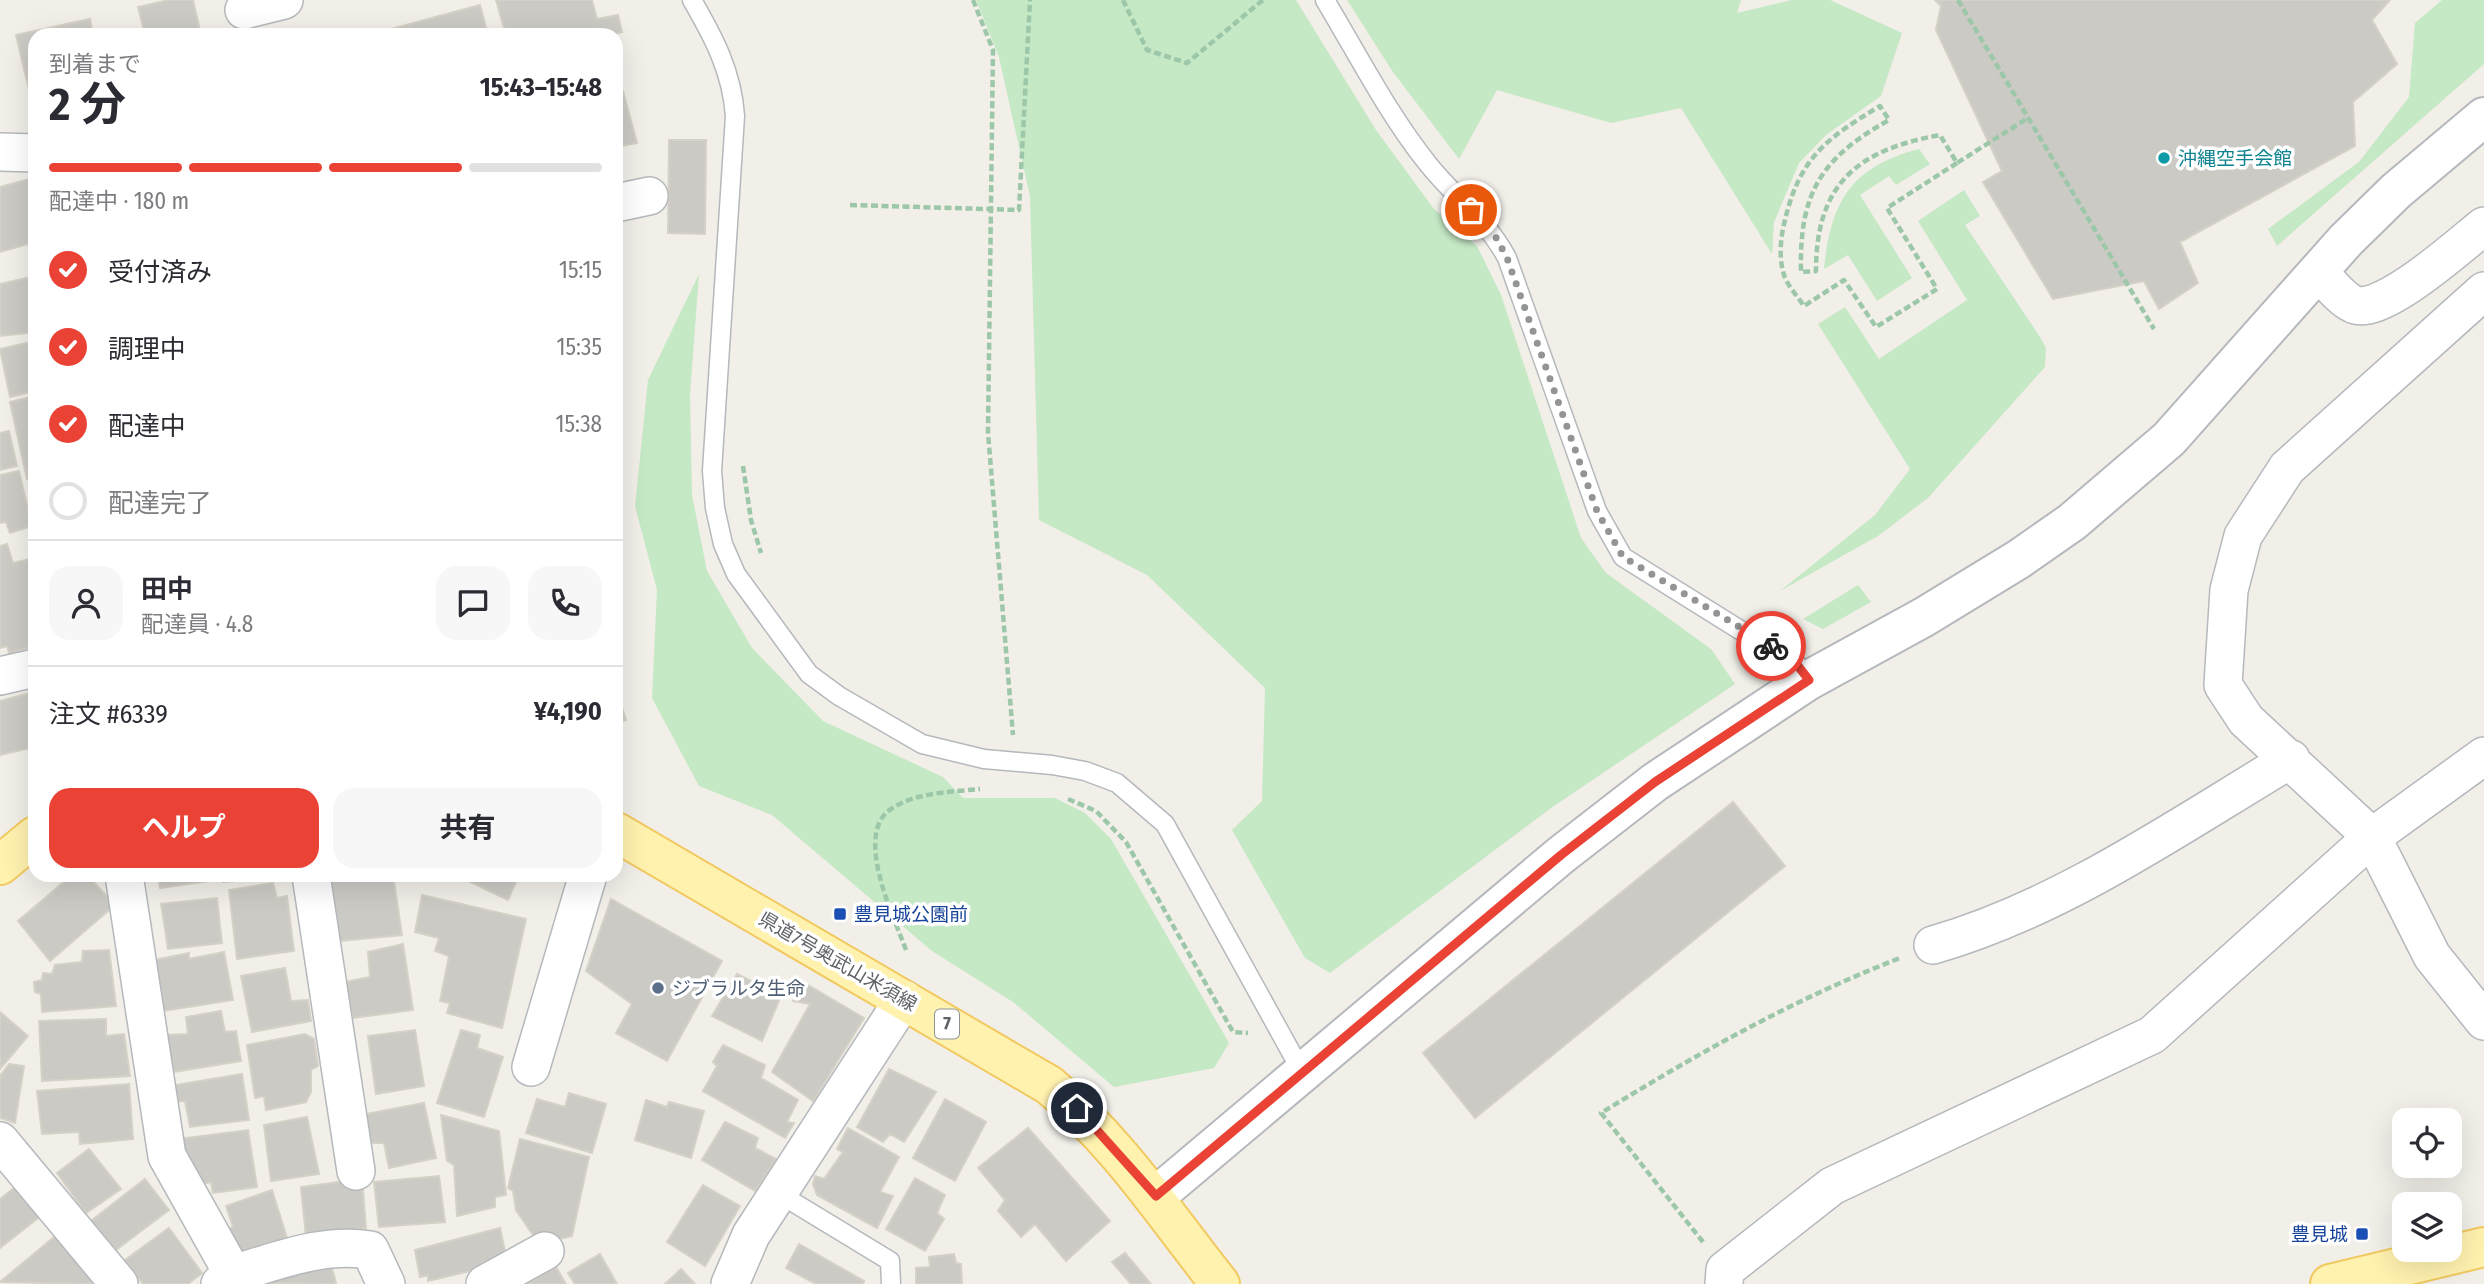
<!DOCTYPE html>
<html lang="ja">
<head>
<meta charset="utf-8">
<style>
  body { margin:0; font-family:"Fira Sans Condensed","Noto Sans JP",sans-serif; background:#f7f7f7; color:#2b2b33; height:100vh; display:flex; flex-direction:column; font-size:26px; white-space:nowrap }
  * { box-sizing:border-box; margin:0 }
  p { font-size:23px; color:#7c7c81 }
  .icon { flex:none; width:38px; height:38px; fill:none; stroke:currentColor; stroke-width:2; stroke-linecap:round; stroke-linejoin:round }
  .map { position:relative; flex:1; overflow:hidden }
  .drawer { position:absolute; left:28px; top:28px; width:595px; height:854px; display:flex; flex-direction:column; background:#fff; border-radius:21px; box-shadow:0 7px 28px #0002 }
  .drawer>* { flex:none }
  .controls { position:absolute; left:2392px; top:1108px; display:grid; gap:14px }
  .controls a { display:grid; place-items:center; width:70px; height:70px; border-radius:14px; background:#fff; box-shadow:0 7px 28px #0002; font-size:35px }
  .pin { position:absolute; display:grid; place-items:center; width:60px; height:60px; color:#fff; margin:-30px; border:4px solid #fff; border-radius:50%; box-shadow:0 2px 7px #0007 }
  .courier { position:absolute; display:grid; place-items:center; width:70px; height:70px; margin:-35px; border:5px solid #ea4335; border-radius:50%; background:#fff; color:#222; box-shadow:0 2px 9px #0007 }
  .head em { font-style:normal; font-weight:700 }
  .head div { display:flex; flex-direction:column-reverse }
  .head { display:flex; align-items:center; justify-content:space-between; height:119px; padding:0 21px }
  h1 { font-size:46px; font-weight:700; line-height:52px }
  .bar { display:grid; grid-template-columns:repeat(4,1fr); gap:10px 7px; align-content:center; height:84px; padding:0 21px }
  .bar i { height:9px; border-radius:5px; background:#e1e1e2 }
  .bar .on { background:#ea4335 }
  .bar p { grid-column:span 4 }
  .line { display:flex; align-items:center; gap:18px; padding:0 21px; border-top:2px solid #e1e1e2 }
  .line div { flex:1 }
  .round { display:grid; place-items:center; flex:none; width:74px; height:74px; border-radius:21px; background:#f7f7f7 }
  ol { padding:0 21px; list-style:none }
  li { display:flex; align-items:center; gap:21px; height:77px }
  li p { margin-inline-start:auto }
  li .icon { padding:7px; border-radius:50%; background:#ea4335; color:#fff; stroke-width:4 }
  li:last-child { color:#7c7c81 }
  li i { width:38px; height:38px; border:4px solid #e1e1e2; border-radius:50% }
  .action { display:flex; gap:14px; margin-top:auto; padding:14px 21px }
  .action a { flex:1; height:80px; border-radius:21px; background:#ea4335; color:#fff; font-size:28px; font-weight:700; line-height:80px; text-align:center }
  .action a+a { background:#f7f7f7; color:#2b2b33 }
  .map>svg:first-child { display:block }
</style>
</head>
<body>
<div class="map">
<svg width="2484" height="1284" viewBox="0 0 2484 1284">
  <rect width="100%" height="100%" fill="#f1efe8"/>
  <path fill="#c5e8c5" d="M976,0h320l80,130 58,79 43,37 24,49 80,243 25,35 105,76 24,35 -184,124 -221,165 -25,-15 -73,-128 30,-29 3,-113 -118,-113 -108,-55 -9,-324 -31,-139z
    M1347,0h394l-4,13 55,-13h38l72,33 -21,63 -55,39 -27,28 -25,59 -2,32 -91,-146 -70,15 -114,-33 -38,69 -66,-87z
    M2442,0h42v64l-207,182 -9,-17 91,-67 50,-65 6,-74z
    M1919,149l11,15 -34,21 -7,-9 -29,19 52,83 -35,23 -29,-46 -24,14c7,-68 27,-102 95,-120z
    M1964,190l16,26 -15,9 75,112 6,11 -1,19 -117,131 -50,38 -98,55 95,-76 35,-46 -92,-145 27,-17 34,52 88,-59 -49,-79z
    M699,274l-9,121 2,100 15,76 45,77 71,73 120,56 20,21h92l30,15 26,26 118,204 -15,25 -100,19 -101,-85 -81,-51 -160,-136 -73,-29 -47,-88 5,-108 -22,-84 13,-126z
    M1858,585l13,17 -48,27 -20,-10z"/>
  <path fill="#cccac5" stroke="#d6d1c6" stroke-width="2" d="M169,0h24l8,35h-56l-7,-28z
    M496,0h96l5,19 21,-4 4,17 -11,3h-105z
    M1935,0h455l-18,20 25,44 -44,38 2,44 -175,96 18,41 -39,26 -15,-28 -91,18 -70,-117 19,-11 -66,-141 5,-24z
    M480,5l8,30h-119z
    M90,19l3,16h-58v80l-19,-80z
    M623,91l14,52 -21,4v-55z
    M669,140h37l-1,94 -37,-1z
    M29,179l6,4v59l-35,10v-65z
    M35,276v56l-35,4v-52z
    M35,341v50l-25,6 -10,-48z
    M35,396v81l-8,2 -17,-77z
    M9,431l8,35 -17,4v-37z
    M19,471l13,55 -22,7 -4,-11 -6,1v-48z
    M7,544l6,19 21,-5 1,92 -4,1 -1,-4 -21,6 -2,-7 -7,2v-102z
    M616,689l10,31 -10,3z
    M29,693l6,31v23l-35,8v-54z
    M1733,802l52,64 -310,252 -52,-65z
    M72,875h15l28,30 -65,56 -32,-40z
    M158,875h57l1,5 -56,8z
    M223,875h67v2l-67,5z
    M358,875h35l9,60 -62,6 -9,-63z
    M456,875h63l-11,25z
    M273,883l4,15 10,-2 7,55 -57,8 -8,-69z
    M422,895l104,24 -24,109 -55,-15 3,-10 -10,-2 9,-45 -14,-5 4,-13 -24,-6z
    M217,898l5,45 -54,6 -7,-45z
    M611,899l111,62 -55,100 -51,-28 16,-29 -46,-33z
    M403,944l10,66 -60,8 -8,-36 25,-5 -2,-25z
    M109,950l7,56 -74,6 -1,-18 -6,-2 -1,-10 8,-2 1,-7 9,1 3,-9 27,-3 1,-11z
    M224,952l9,48 -71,11 -8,-51 35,-7v6z
    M285,968l6,33 17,-1 3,21 -59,11 -11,-56z
    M737,974l44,22 -19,45 -50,-25z
    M803,982l61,36 -51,83 -41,-29 38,-68 -17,-3z
    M221,1011l4,21 11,-1 5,30 -68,11 -6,-37 21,-1 -2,-17z
    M0,1012l28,24 -28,33z
    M106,1019v17l18,-2 6,42 -88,5 -3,-60z
    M415,1030l9,56 -48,8 -8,-58z
    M461,1030l19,5 -3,13 26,9 -19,60 -47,-14z
    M305,1034l9,5 4,27 -7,4v22l-5,10 -40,8 -2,-14 -9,2 -8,-53z
    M723,1045l42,20 -4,13 37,22 -11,22 7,1 -9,15 -82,-47 14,-25 -4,-4z
    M9,1064l15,2 -9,57 -15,-5v-42z
    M889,1069l47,23 -32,50 -14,-8 -7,8 -26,-15z
    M242,1074l7,46 -59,7 -5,-26 -13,1 -2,-16z
    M129,1084l4,55 -53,5 -1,-12 -37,2 -5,-43z
    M569,1093l37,11 -14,49 -66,-20 11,-34 28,8z
    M945,1099l41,23 -31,59 -42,-23z
    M646,1100l21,7 2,-5 35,9 -13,47 -56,-18z
    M424,1103l12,55 -47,10 -5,-25h-13l-5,-29z
    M441,1115l58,16 7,64 -11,2v10l-38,9 -3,-51 -7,-4z
    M307,1117l12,57 -48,7 -7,-56z
    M725,1122l33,16 -3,10 21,11 -21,32 -53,-31z
    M848,1128l51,29 -19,35 13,4 -16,32 -60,-33 -4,-11 2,-8 9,3 19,-27 -6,-3z
    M1028,1128l82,93 -44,40 -31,-37 -14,13 -23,-26 7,-11 -27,-32z
    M248,1130l9,57 -44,6 -2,-11 -14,3 -3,-20 -12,1 -4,-27z
    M520,1139l69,18 -17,79 -16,4 -23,-5 -17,-25 -3,-19 -5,-3z
    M89,1149l32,40 -35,24 -29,-40z
    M439,1176l6,46 -66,5 -5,-45z
    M915,1178l30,17 -8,18 7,6 -19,32 -39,-22z
    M145,1179l24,31 -53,40 -25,-29z
    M362,1179l4,49 -60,9 -5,-50z
    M703,1185l37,21 -35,60 -38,-24z
    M15,1187l27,28 -42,33v-49z
    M272,1190l16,51 -52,17 -10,-28 7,-3 -7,-21z
    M169,1228l33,45 -14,11h-45l-18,-24z
    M500,1228l6,28 -24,6 -3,7 -51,12v-6l-8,2 -5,-27z
    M59,1233l40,45 -9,6 -90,-2z
    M799,1244l65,37 -1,3h-47l-30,-16z
    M1125,1253l26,31h-20l-19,-22z
    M600,1254l17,30h-42l-7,-11z
    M954,1254l2,9 5,1 1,20h-46v-16l14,-1 -1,-10z
    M330,1261l6,22 -3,1 -67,-1z
    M556,1267l10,17h-40z
    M681,1269l14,15h-30z"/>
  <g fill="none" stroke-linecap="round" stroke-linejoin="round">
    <defs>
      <path id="service" d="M692,0c22,38 40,72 43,116l-23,355 3,37 8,36 13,30 73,100 30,22 83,48 62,15 68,6 33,6 32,12 48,41 137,248
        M1325,0c33,55 63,114 103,164 27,34 57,53 79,94l90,253 26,46 117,73 51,27 18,23
        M778,1193l112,68 1,23"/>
      <path id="minor" d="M244,10l40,-10
        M0,152l35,1
        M616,203l33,-7
        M2318,271c10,10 22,27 35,33 27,14 108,-60 131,-78
        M2484,291l-197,177 -44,68 -14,54 -6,95 23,35 126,117 60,119 52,65
        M0,676l35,-8
        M124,875l43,281 66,118 -13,10
        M311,875l45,296
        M1933,945c129,-37 244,-118 358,-186
        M531,1067l57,-192
        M0,1141l119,143
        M233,1274c44,-13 91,-32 137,-24l16,34
        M485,1284l60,-33
        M730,1284l21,-49 153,-236
        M1724,1284l1,-14 107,-84 320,-151 220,-198 112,-81"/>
      <path id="tertiary" d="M1156,1196l405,-341 94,-73 154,-102 115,-63 95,-58 53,-37 97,-83 177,-199 50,-49 88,-74"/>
      <path id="primary" d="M616,832l433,253c69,57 116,130 171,199
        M0,865l35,-29
        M2330,1284l154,-37"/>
    </defs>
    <use href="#service" stroke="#b5b8bc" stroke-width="21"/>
    <use href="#minor" stroke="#b5b8bc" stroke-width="40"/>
    <use href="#tertiary" stroke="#b5b8bc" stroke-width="42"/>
    <use href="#primary" stroke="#f2c960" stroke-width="42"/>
    <path stroke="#9cc7a9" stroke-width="4.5" stroke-dasharray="7 3.5" stroke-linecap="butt" d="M973,0l20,50 -5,383 25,302
      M1123,0l24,50 40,13 76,-63
      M1958,0l196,329
      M1957,163l-70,45 50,81 -61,38 -32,-47 -40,26c-6,-9 -17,-21 -20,-31 -6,-19 -3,-41 2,-59 15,-60 43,-79 94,-110l9,14c-68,38 -90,73 -88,152l15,-1c0,-87 41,-121 124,-136l17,28 71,-45
      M850,205l169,5 11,-210
      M743,466l8,54 10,33
      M1068,799l28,12 30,31 107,190 15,1
      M906,950c-12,-33 -53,-116 -15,-141 25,-17 60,-17 89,-20
      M1703,1242l-102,-129c96,-59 193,-114 299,-155"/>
    <use href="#service" stroke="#fff" stroke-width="18"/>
    <use href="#minor" stroke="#fff" stroke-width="37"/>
    <use href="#tertiary" stroke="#fff" stroke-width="38"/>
    <use href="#primary" stroke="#fff2af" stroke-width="38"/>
  </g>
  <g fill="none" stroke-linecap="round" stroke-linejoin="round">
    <path stroke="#929495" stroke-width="7" stroke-dasharray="0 12.6" d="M1471,210l21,20 15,28 90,253 26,46 148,89"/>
    <path stroke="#ea4335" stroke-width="9" d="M1077,1108l79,88 405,-341 94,-73 154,-102 -18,-23 -20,-11"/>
  </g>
  <circle fill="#0f9aa8" stroke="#fff" stroke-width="2.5" cx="2164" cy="158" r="7"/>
  <g fill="#1a4fb4" stroke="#fff" stroke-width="2.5">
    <rect x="833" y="907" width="14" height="14" rx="3.5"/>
    <rect x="2355" y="1227" width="14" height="14" rx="3.5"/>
  </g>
  <circle fill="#5c6f8a" stroke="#fff" stroke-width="2.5" cx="658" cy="988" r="7"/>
  <g text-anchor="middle" stroke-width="7" stroke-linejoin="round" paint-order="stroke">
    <rect fill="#fff" stroke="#8f9295" stroke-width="2" x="935" y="1009.5" width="24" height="29" rx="5"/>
    <g font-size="18" font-weight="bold" fill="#5f6368">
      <text x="947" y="1030">7</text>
    </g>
    <g font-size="19" fill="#0d838f" stroke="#fff" text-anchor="start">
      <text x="2178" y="165">沖縄空手会館</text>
    </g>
    <g font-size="19" fill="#164399" stroke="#fff" text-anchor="start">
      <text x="854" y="921">豊見城公園前</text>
      <text x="2348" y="1241" text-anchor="end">豊見城</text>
    </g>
    <g font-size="19" fill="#5f6368" stroke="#fff">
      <text transform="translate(838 961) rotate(30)" y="7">県道7号奥武山米須線</text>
    </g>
    <g font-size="19" fill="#4e5e75" stroke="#fff" text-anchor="start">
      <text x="672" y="995">ジブラルタ生命</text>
    </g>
  </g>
</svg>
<div class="controls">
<a><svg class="icon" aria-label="locate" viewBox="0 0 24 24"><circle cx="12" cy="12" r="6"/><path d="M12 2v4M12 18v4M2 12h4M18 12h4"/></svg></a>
<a><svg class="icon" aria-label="layers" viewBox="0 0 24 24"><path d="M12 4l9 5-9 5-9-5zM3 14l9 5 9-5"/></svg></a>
</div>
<div class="pin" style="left:1471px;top:210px;background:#ea580c"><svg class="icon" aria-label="bag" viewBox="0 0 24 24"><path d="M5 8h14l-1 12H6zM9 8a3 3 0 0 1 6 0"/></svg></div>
<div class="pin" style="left:1077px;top:1108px;background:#1f2937"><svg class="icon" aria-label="home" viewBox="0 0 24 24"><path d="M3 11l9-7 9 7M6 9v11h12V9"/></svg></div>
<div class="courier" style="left:1771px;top:646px"><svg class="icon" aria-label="bike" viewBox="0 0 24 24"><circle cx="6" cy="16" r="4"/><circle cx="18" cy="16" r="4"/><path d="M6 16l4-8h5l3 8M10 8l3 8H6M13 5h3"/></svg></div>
<section class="drawer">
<div class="head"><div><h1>2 分</h1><p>到着まで</p></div><em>15:43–15:48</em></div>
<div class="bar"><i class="on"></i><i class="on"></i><i class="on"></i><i></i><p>配達中 · 180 m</p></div>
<ol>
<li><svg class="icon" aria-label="check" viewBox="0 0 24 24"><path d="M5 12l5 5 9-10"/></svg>受付済み<p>15:15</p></li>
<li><svg class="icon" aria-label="check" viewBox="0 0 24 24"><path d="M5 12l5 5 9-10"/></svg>調理中<p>15:35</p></li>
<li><svg class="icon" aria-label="check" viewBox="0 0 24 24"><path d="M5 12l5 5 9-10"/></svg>配達中<p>15:38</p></li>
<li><i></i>配達完了</li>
</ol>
<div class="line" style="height:126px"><a class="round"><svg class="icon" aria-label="person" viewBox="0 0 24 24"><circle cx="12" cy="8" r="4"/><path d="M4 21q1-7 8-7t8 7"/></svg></a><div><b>田中</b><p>配達員 · 4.8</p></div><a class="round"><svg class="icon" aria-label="chat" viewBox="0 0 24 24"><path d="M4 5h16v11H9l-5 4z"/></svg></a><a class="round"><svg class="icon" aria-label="phone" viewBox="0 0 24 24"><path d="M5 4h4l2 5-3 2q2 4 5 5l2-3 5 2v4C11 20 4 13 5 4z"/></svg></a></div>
<div class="line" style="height:91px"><div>注文 #6339</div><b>¥4,190</b></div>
<div class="action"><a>ヘルプ</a><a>共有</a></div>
</section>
</div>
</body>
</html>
